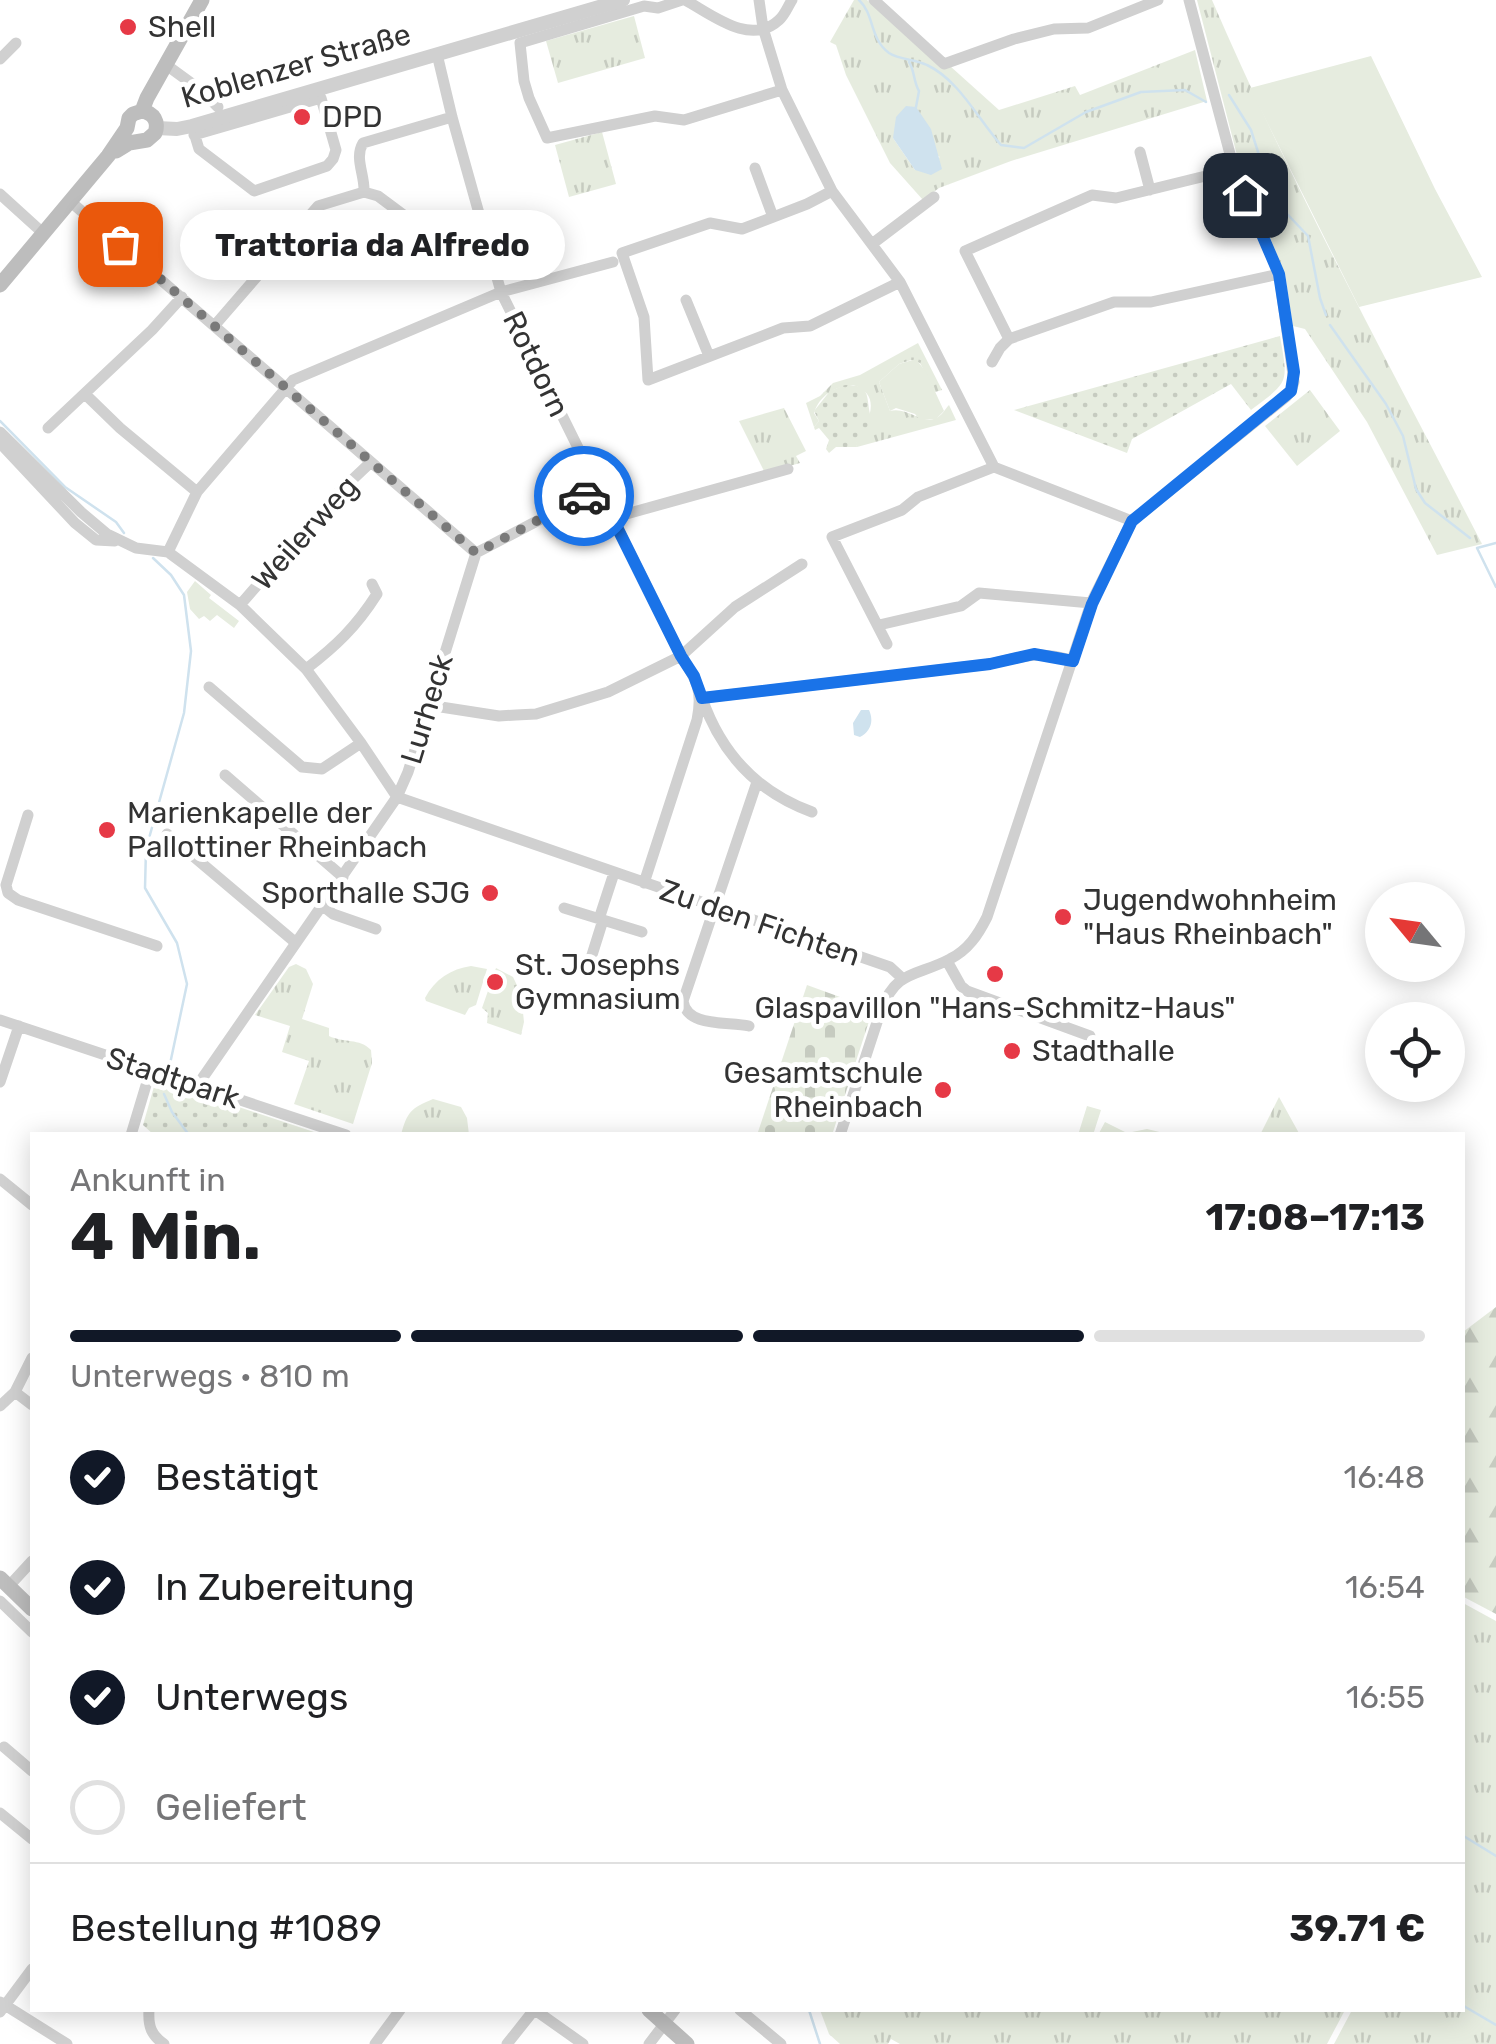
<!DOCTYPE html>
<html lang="de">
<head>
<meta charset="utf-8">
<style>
  body { margin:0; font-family:Rubik,sans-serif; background:#f6f6f6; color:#202124; height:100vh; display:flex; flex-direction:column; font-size:38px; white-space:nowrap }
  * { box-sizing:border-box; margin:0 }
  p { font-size:32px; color:#757577 }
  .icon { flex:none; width:55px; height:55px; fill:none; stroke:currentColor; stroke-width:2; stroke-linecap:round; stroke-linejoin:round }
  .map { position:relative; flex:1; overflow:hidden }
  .sheet { position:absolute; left:30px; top:1132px; width:1435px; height:880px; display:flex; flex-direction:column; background:#fff; border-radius:0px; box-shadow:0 5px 25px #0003 }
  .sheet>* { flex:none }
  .needle { width:65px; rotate:299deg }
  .fabs { position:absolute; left:1365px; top:882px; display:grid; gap:20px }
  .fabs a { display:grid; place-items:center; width:100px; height:100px; border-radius:50%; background:#fff; box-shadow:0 5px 25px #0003; font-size:50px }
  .pin { position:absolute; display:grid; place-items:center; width:85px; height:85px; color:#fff; margin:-42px; border-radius:20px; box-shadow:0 5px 15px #0006 }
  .courier { position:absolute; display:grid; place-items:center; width:100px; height:100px; margin:-50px; border:8px solid #1a73e8; border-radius:50%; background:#fff; color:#222; box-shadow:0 2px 12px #0007 }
  .bubble { position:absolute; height:70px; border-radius:35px; background:#fff; box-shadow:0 5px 25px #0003; font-size:32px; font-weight:700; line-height:70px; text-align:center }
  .headline em { font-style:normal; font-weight:700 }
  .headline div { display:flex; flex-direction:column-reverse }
  .headline { display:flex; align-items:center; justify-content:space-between; height:170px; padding:0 40px }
  h1 { font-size:65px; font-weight:700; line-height:75px }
  .bar { display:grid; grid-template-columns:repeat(4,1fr); gap:15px 10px; align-content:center; height:120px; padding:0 40px }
  .bar i { height:12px; border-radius:8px; background:#e0e0e0 }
  .bar .on { background:#111827 }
  .bar p { grid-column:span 4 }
  .line { display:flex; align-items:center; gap:25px; padding:0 40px; border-top:2px solid #e0e0e0 }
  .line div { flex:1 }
  ol { padding:0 40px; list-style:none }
  li { display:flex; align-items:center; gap:30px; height:110px }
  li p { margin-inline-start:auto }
  li .icon { padding:10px; border-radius:50%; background:#111827; color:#fff; stroke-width:4 }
  li:last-child { color:#757577 }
  li i { width:55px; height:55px; border:5px solid #e0e0e0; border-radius:50% }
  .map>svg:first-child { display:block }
</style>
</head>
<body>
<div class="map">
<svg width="1496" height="2044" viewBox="0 0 1496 2044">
  <defs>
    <pattern id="grass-tufts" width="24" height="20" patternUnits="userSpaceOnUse" patternTransform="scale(2.5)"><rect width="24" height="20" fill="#e6ecdf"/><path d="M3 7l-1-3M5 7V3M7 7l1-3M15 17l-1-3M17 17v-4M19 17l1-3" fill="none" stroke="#c6cbc0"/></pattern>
    <pattern id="forest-firs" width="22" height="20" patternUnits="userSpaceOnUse" patternTransform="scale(2.5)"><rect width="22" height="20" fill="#e6ecdf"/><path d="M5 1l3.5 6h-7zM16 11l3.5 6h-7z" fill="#c6cbc0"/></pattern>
    <pattern id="cemetery-stones" width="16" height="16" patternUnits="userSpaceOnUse" patternTransform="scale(2.5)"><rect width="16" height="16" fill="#e6ecdf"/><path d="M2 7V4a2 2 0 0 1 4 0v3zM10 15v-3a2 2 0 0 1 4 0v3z" fill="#c6cbc0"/></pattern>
    <pattern id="park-dots" width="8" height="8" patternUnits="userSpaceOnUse" patternTransform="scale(2.5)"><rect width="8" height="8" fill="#e6ecdf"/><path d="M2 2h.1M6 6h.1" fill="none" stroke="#c6cbc0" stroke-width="1.8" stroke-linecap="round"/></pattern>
  </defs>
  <rect width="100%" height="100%" fill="#fff"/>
  <path fill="url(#grass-tufts)" fill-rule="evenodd" d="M854,0h13l77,68 6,-2 49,44 76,-24 5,9 115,-45 12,51 -196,60 -72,27 -16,12 -33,-37 -44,-88 -10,-30 -6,-3zM893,138l47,19 -25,13z
    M1197,0h15c80,186 177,364 270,544l-45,11 -70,-133 -62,-93 -12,-3 -8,-52 -46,-111z
    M634,16l11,42 -87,25 -12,-42z
    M602,132l14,52 -47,13 -14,-52z
    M918,343l24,47 -7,2 -15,-29 -9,-3 -12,4 -20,18 11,29c18,-5 34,16 48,6 5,-3 7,-8 11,-12l7,15 -99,27 -2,-4 4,-2c9,-21 24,-46 -6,-56 -18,1 -34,11 -39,28l5,8 -5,6 -8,-24 14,-7 13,-13 27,-8z
    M1310,390l30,41 -43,35 -32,-40z
    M784,408l22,43 -10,5 4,7 -35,10 -26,-52z
    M296,964l10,5 7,15 -11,35 27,9v8c14,7 31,2 42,14l1,13 -19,61 -59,-20 15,-43 -27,-9 8,-26 -35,-11 34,-48z
    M471,966l16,3 -11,36 -7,3 -4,7 -39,-14 -1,-3c10,-19 26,-29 46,-32z
    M496,968l17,9 12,25 -3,1 2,19 -3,13 -34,-12 1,-10 -6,-5z
    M1279,1097l21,38h-40z
    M433,1099l28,8 6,11 2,17h-68c6,-23 10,-27 32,-36z
    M1463,1603l33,18v423h-162l18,-34h110z
    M820,2010h525l-18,34h-427l-9,-5 -3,5h-48l-11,-10z"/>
  <path fill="url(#forest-firs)" d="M1496,1307v307l-34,-18 1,-264z"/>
  <path fill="url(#cemetery-stones)" d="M807,985l66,24 -41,126h-75z"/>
  <path fill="url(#park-dots)" d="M1280,336c8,47 10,45 -29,74l-20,-26 -99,55 -5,14 -113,-43z
    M845,385c26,0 21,10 25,29 3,12 6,13 0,25l-14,4 1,4h-21l-7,6 -3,-4 3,-9 -10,-12 -4,2 -1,-3 5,-6 -5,-10 16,-20z
    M161,1081l162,54h-169l-11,-10 12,-42z"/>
  <path fill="#e6ecdf" d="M1371,56l64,133 47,88 -123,30 -109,-219z
    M916,359l10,13 18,39 -8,8 -16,1 -5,-6 -19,-6 -6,3 -11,-29 20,-18z
    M195,581l16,14 -2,3 30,23 -5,7 -17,-13 -7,6 -6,-5 -5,3 -9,-10 -3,-17z
    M1087,1106l14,4 -8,25h-15z
    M1105,1122l22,11 20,-4 25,6h-74z"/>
  <path fill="#cfe2ee" d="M906,106l10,1 15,22 11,40 -11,6 -16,-5 -22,-32 3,-21z
    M861,710h8c5,11 2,21 -9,27l-6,-2 -1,-12z"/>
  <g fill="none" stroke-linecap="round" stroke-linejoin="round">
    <path stroke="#cfe2ee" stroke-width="2.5" d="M859,0c16,15 10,38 30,53 11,7 26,6 38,12 32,15 51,54 74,80l23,3 62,-36 55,-20 44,-2 21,12
      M909,62c6,9 4,19 10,29l-3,16
      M1229,95l22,35 22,69 35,37 12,62 6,17
      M1330,325l56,79 17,32 13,53 9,14 45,35
      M0,421l65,66 51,35 8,11
      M1496,543l-19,5 19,39
      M153,558l18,17 13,20 7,56 -7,62 -38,136 -1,39 32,55 10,41 -17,80
      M164,1094l8,18 17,23
      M1462,1835l34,21
      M1462,2005l34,20
      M809,2010l11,34"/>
    <path stroke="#d0d0d0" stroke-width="11" d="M682,0l-24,8 -14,-2 -124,37 4,38 5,17 18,40 108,-22 29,4 98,-30
      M685,0c26,14 65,47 94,20 6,-5 9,-14 13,-20
      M759,0l4,28 19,62 50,101 68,91 94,185 138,54
      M874,0l70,64 70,-25 40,-10 34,-1 70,-28
      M437,54l15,63 49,175 180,364c16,24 22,35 16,64l-53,163
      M0,59l16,-16
      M165,64l37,27 16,16
      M192,126l7,23 55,42 73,-25 6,-7 3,-9 -15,-52 -127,37
      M1140,152l10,38
      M755,168l18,49
      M832,191l-25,13 -65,25 -32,-6 -88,30 22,64 4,63 135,-52 27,-2 90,-44
      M364,192c1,-17 -10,-34 -1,-49l89,-26
      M0,194l44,40
      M71,202l405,351
      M238,235l34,26
      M872,244l62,-47
      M686,300l23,56
      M215,325l103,-119 46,-14 14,4 51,38 21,9 35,-10
      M1009,339l-44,-88 127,-56 24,3 118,-29
      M992,362l8,-14 9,-9 105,-37h37l128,-28
      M85,394l35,34 77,64
      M48,428l104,-98 30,-33
      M0,432l81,80 26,22 29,14 32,4 72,53 66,64 55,74 36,54
      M0,443l75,80 21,17 19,1
      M612,518l176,-49
      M168,552l29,-60 96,-112 208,-88 112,-30
      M476,553l122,-64
      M240,605l95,-109 36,-34
      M879,625l82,-19 18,-13 112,10
      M887,644l-55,-107 70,-27 16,-13 76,-30
      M306,669c30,-23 50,-42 71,-75l-5,-10
      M209,687l93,80 20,2 39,-26
      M428,705l71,11 17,-1 20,-1 72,-22 73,-36 54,-49 67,-43
      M225,775l118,102
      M397,797l493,170 12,11
      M812,812c-55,-20 -91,-59 -110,-114l288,-34c33,-8 50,-14 83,-3
      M28,815l-22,70 2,8 10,7 139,46
      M167,834l129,109
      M323,906l10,8 43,15
      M564,908l78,24
      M599,919l15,-46
      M592,955l11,-35
      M947,961l14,25 6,5 123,45
      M0,1020l346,115
      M749,1026c-20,-5 -62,2 -66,-25l74,-219
      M0,1082l19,-56
      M197,1086l200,-289 11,-25 68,-219
      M131,1135l19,-63
      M840,1135l41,-125c16,-41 35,-33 69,-51 18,-9 28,-24 37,-42l104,-314 41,-82 154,-124 5,-6 3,-9 -15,-108 -45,-105 -45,-169
      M0,1179l32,26
      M15,1392l17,13
      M0,1406l15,-14 17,-34
      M9,1586l23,-25
      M0,1601l32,31
      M4,1747l28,24
      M0,1813l32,26
      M0,2002l67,42
      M149,2010c-1,16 2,25 15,34
      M535,2010l48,34
      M740,2010l41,34
      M0,2012l32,-43
      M375,2044l25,-34
      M507,2044l27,-34
      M649,2044l26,-34"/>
    <path stroke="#d0d0d0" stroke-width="14" d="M157,128l20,1 15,-3 431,-126"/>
    <path stroke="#bdbdbd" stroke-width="15" d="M142,111l5,-13 55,-98
      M116,151l13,-8 18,-3 8,-7c4,-11 -1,-20 -13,-22
      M0,285l108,-129 19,-28 2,-10 4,-4 9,-3
      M0,1578l32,31
      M649,2010l38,34"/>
  </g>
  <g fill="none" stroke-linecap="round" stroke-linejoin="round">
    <path stroke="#7a7a7a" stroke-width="10" stroke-dasharray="0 18" d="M120,244l356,309 108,-57"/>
    <path stroke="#1a73e8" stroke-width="12" d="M584,496l14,-7 83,167 13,20 8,22 288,-34 44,-10 39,7 19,-57 40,-83 159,-130 3,-19 -15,-98 -34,-79"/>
  </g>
  <g fill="#e63946" stroke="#fff" stroke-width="4">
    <circle cx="128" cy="27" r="10"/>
    <circle cx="302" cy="117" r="10"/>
    <circle cx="107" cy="830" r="10"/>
    <circle cx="490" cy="893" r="10"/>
    <circle cx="1063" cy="917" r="10"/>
    <circle cx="995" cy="974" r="10"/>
    <circle cx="495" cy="982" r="10"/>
    <circle cx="1012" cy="1051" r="10"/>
    <circle cx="943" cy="1090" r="10"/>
  </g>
  <g text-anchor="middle" stroke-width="10" stroke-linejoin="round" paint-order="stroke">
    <g font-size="30" fill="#333" stroke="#fff" text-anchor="start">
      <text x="148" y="37">Shell</text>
      <text x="322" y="127">DPD</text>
      <text x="127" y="823">Marienkapelle der<tspan x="127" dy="34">Pallottiner Rheinbach</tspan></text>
      <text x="470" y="903" text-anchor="end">Sporthalle SJG</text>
      <text x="1083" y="910">Jugendwohnheim<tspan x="1083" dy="34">"Haus Rheinbach"</tspan></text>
      <text x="515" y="975">St. Josephs<tspan x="515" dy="34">Gymnasium</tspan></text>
      <text x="995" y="1018" text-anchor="middle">Glaspavillon "Hans-Schmitz-Haus"</text>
      <text x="1032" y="1061">Stadthalle</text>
      <text x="923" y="1083" text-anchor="end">Gesamtschule<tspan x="923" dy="34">Rheinbach</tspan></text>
    </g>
    <g font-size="30" fill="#333" stroke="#fff">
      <text transform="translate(296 66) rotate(-16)" y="10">Koblenzer Straße</text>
      <text transform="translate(536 364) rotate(64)" y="10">Rotdorn</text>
      <text transform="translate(305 533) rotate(-48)" y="10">Weilerweg</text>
      <text transform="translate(427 709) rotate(-73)" y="10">Lurheck</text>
      <text transform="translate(760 923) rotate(19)" y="10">Zu den Fichten</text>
      <text transform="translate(173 1078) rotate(18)" y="10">Stadtpark</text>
    </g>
  </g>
</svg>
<div class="fabs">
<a><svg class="needle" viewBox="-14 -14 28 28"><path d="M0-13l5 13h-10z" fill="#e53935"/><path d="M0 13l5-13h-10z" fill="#757577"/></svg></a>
<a><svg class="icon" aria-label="locate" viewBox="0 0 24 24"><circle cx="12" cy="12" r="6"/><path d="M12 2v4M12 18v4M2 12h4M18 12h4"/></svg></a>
</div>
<div class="pin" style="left:120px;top:244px;background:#ea580c"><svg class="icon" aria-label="bag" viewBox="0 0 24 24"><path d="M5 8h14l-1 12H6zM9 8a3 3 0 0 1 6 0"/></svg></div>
<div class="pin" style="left:1245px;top:195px;background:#1f2937"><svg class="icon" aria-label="home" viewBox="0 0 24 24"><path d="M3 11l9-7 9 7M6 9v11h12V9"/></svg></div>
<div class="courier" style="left:584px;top:496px"><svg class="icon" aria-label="car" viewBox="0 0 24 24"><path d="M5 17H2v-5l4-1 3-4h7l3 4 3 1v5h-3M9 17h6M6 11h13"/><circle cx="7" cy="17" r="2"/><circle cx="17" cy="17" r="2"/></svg></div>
<div class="bubble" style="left:180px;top:210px;width:385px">Trattoria da Alfredo</div>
<section class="sheet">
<div class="headline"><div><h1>4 Min.</h1><p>Ankunft in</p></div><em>17:08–17:13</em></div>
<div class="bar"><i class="on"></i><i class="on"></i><i class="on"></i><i></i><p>Unterwegs · 810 m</p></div>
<ol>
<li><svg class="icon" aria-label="check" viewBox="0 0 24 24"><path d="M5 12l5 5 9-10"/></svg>Bestätigt<p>16:48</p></li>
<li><svg class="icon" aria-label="check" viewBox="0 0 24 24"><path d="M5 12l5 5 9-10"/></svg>In Zubereitung<p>16:54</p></li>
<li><svg class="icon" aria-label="check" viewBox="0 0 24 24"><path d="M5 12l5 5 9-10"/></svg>Unterwegs<p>16:55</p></li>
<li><i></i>Geliefert</li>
</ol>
<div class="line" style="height:130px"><div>Bestellung #1089</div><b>39.71 €</b></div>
</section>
</div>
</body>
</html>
